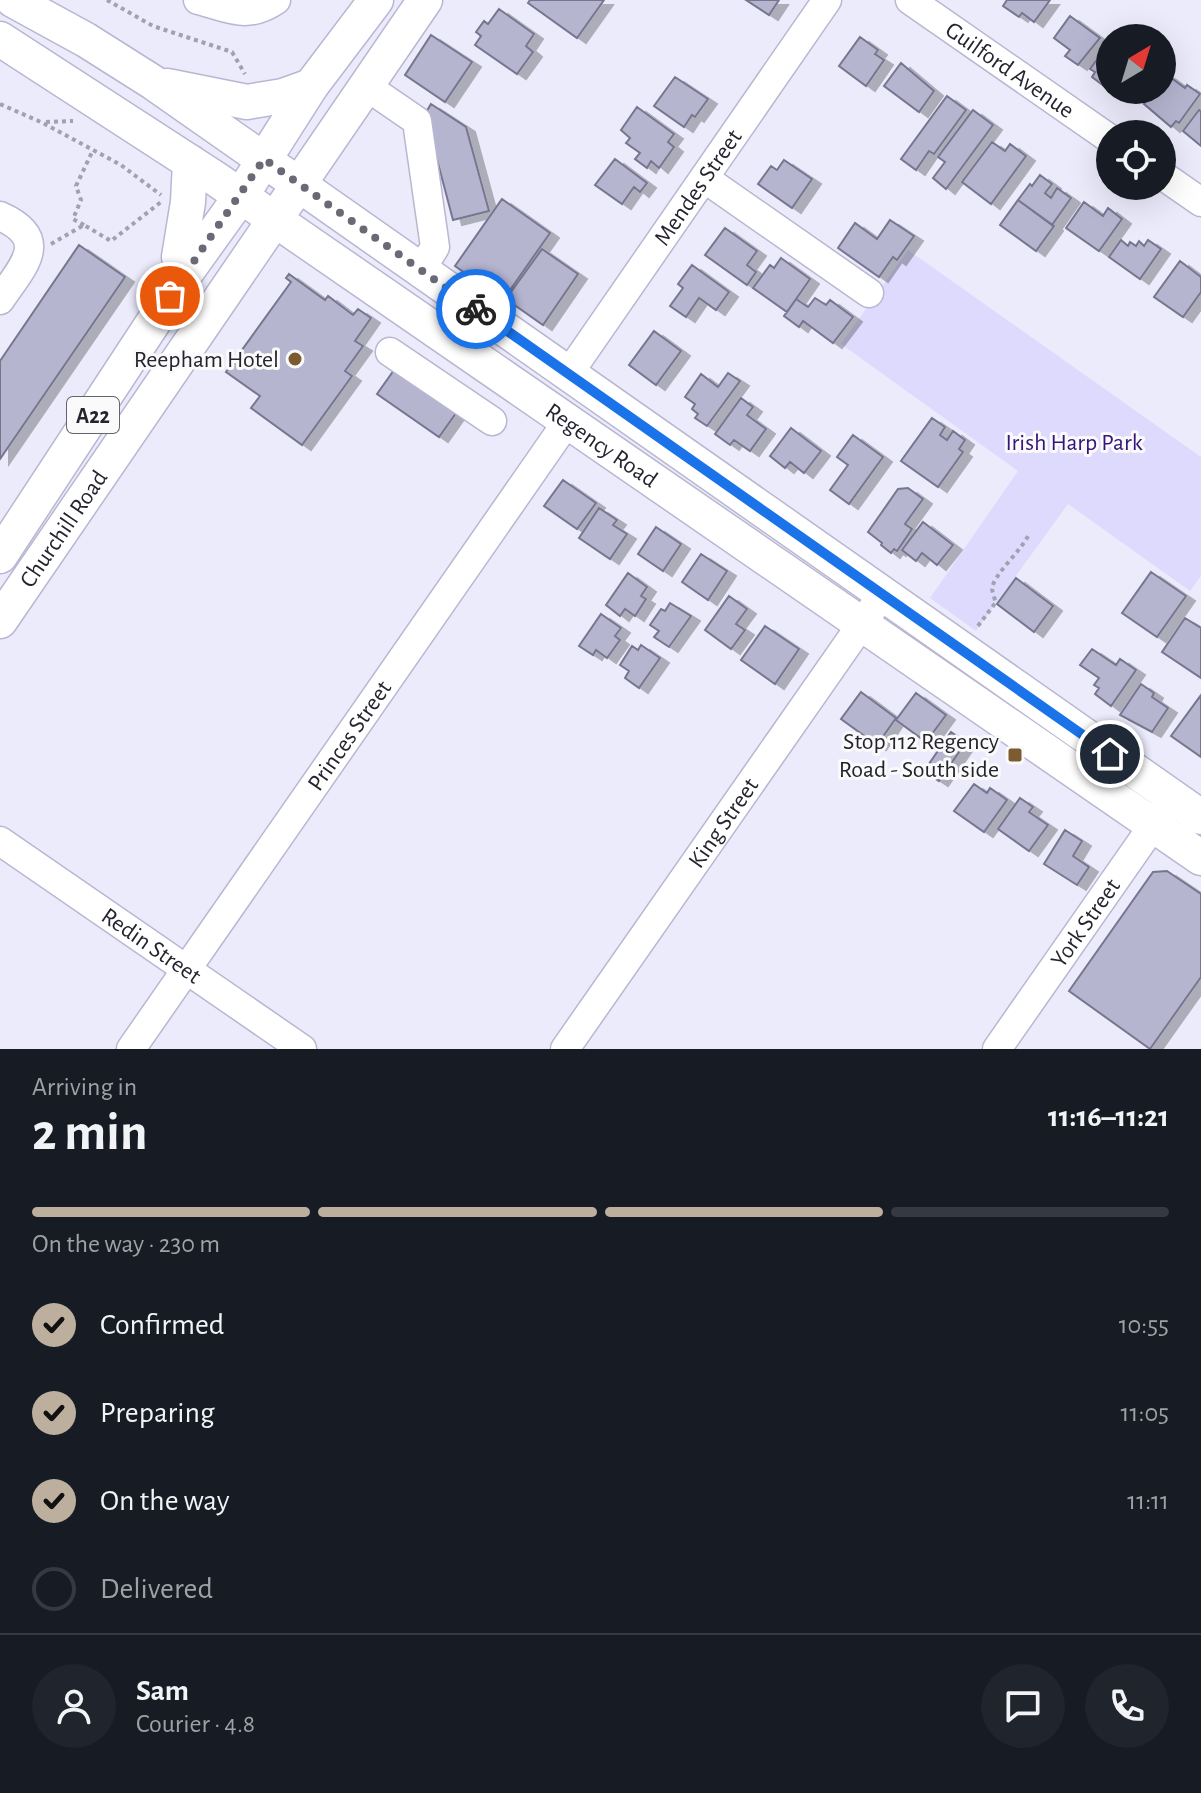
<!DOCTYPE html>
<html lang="en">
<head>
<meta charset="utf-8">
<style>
  body { margin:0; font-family:"Alegreya Sans",sans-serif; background:#20242c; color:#f1f3f6; height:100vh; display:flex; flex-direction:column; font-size:30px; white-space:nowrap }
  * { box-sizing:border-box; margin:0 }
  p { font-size:26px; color:#9ea1a6 }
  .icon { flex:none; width:44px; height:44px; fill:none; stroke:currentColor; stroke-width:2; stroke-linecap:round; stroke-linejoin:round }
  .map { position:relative; height:1049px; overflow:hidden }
  .details { display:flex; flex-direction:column; background:#171b24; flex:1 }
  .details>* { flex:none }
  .needle { width:52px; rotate:38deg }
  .fabs { position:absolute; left:1096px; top:24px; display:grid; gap:16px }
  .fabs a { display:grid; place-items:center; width:80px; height:80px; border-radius:50%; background:#171b24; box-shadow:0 8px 32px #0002; font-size:40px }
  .pin { position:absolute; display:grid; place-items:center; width:68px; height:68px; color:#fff; margin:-34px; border:4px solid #fff; border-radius:50%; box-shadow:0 2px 8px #0007 }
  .courier { position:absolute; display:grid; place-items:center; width:80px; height:80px; margin:-40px; border:6px solid #1a73e8; border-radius:50%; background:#fff; color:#222; box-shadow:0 2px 10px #0007 }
  .headline em { font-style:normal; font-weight:700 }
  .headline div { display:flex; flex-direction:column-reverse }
  .headline { display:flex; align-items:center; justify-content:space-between; height:136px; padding:0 32px }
  h1 { font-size:52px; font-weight:700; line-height:60px }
  .bar { display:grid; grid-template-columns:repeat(4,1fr); gap:12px 8px; align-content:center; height:96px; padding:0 32px }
  .bar i { height:10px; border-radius:6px; background:#363941 }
  .bar .active { background:#bcaf9d }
  .bar p { grid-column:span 4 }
  .line { display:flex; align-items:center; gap:20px; padding:0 32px; border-top:2px solid #363941 }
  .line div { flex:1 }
  .round { display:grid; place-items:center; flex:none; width:84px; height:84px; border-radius:42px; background:#20242c }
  ol { padding:0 32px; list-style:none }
  li { display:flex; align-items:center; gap:24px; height:88px }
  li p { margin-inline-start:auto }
  li .icon { padding:8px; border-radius:50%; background:#bcaf9d; color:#111; stroke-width:4 }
  li:last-child { color:#9ea1a6 }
  li i { width:44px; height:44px; border:4px solid #363941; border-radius:50% }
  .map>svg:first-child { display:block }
</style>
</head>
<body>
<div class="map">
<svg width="1201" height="1049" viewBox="0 0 1201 1049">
  <defs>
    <filter id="shadow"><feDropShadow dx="9" dy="5" stdDeviation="0" flood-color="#0004"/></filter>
  </defs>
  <rect width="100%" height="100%" fill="#ecebfc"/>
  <path fill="#dddafe" d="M908,250l293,207v119l-11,15 -122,-87 -92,127 -46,-33 88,-127 -177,-127z"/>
  <path fill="#b6b5d0" stroke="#78768f" stroke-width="2" filter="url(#shadow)" d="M530,0h74l-27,38 -49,-35z
    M746,0h33l-10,15z
    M1007,0h43l-16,22 -12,-9 -3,4 -16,-11z
    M499,9l35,25 -8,12 7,6 -16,22 -42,-29 6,-9 -5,-4 8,-11 4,3z
    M1070,16l30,22 -22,27 -13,-9 5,-6 -16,-12z
    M431,35l41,27 -27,40 -40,-27z
    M860,37l18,13 -3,4 9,6 -18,26 -27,-20z
    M1110,42v44l-2,3 -16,-12 3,-5 -5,-3z
    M901,63l33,28 -15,21 -35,-26z
    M1166,74l19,14 2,-3 13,9 -21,29 -3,-2 -5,6 -27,-23 10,-14h8v-10z
    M675,77l33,22 -13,18 -3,-2 -8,12 -30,-21z
    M947,96l19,14 -32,44 -5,-3 -13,19 -15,-11z
    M431,104l35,23 23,84 -36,9 -28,-106z
    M637,107l37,27 -6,8 6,5 -15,21 -8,-7 -4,7 -12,-9 5,-6 -14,-10 4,-5 -9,-8z
    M973,110l20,15 -47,64 -13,-11 12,-16 -7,-5z
    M1199,110l2,1v35l-18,-15z
    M992,142l13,9 5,-7 16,12 -35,48 -29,-22z
    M615,159l32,24 -7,9 -6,-5 -12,17 -27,-19z
    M784,160l28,19 -20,29 -34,-24 13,-18 6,4z
    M1040,175l12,9 -7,9 6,5 6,-10 14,10 -19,27 -34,-25 12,-16 2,2z
    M502,199l48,34 -47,67 -48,-34z
    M1018,200l36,26 -18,25 -36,-26z
    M1084,202l19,14 5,-8 14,11 -23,32 -33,-23z
    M890,220l24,16 -17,24 -4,-3 -14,20 -41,-29 17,-25 22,16z
    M725,228l32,23 -10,14 9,7 -9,13 -42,-30z
    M1121,240l7,6 2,-4 6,4 3,-5 5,5 4,-6 13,9 -21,30 -31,-22z
    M79,245l46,32 -125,182v-98z
    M542,249l36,25 -35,51 -37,-26z
    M781,258l29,21 -23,33 -34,-24 17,-23 4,3z
    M1180,261l21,16v15l-18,25 -29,-20z
    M692,265l37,27 -13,18 -17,-12 -13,19 -16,-11 13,-18 -5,-4z
    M289,274l36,26 3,-4 25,19 5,-6 13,9 -16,23 8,5 -18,25 7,5 -50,69 -51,-37 9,-12 -34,-24 65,-90 -5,-4z
    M815,298l11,7 4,-5 23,17 -20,26 -30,-22 -4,6 -15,-11 12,-17 12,8z
    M654,331l27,20 -25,34 -27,-20z
    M409,349l62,43 -32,45 -62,-43z
    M728,373l12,8 -33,45 -12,-8 3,-4 -6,-5 3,-5 -10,-7 16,-23 17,13z
    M741,398l12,9 -6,8 19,14 -16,22 -16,-11 -4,5 -15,-11z
    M932,418l13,9 -5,8 7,5 6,-9 12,9 -6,9 4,3 -25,35 -37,-26z
    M791,428l30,23 -17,22 -14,-11 -5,6 -15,-12z
    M853,435l30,22 -34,47 -19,-14 18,-25 -11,-8z
    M563,480l33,23 -19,26 -33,-23z
    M908,488l15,11 -18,25 7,5 -15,22 -3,-2 -3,4 -10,-8 1,-2 -14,-11 30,-43z
    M599,508l18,12 -4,5 14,9 -17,25 -31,-21z
    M923,522l30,23 -16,20 -15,-12 -6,8 -14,-11z
    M656,527l25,17 -18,27 -25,-17z
    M701,554l26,17 -19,29 -26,-18z
    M1151,572l35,24 -29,41 -35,-24z
    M628,573l19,14 -6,9 5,3 -11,17 -10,-7 -5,7 -14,-11z
    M1016,578l37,28 -19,26 -37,-28z
    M729,596l18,13 -11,15 9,6 -14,19 -26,-19z
    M670,603l21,13 -22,31 -15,-10 5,-6 -9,-6 11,-16 4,2z
    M601,614l20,14 -6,8 5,4 -13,18 -11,-8 -3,5 -14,-9z
    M1185,618l16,10v50l-39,-26z
    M765,626l34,23 -24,35 -34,-24z
    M641,645l19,13 -21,30 -14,-10 4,-7 -9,-6 12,-19 6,4z
    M1092,649l24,16 4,-6 16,11 -25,36 -16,-12 4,-6 -5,-3 5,-7 -19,-13z
    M1141,684l13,9 -2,4 16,11 -16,24 -32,-17z
    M861,692l35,26 -19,27 -36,-26z
    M916,693l30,22 -20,27 -30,-22z
    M1201,695v62l-30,-21z
    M951,732l15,10 -27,39 -15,-10z
    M974,784l13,9 3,-5 17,12 -23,32 -30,-21z
    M1020,798l13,9 -4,5 19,13 -19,26 -31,-22z
    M1065,830l17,11 -9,15 16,11 -12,18 -33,-21z
    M1167,871l34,23v83l-51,72 -81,-58 84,-119z"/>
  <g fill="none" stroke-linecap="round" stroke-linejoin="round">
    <defs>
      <g id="minor">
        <path d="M198,0c32,8 48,20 78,0"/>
        <path id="s1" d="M910,0l200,139"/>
        <path d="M366,86l51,35 18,126 -14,23"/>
        <path d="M1162,175l39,27"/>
        <path d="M704,178l165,115"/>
        <path d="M0,216c52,23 23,50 0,84"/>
        <path d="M390,352l102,69"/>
        <path id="s2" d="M569,373l258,-373"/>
        <path id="s3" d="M0,841l302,208"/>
        <path id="s4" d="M131,1049l436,-627"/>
        <path id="s5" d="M565,1049l317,-454"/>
        <path id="s6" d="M997,1049l169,-242"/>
      </g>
      <g id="major">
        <path d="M13,0l73,40 68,43 1047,734"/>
        <path id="s7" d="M0,39l216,140 985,679"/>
        <path d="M167,86l80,16 36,-6 28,-10"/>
        <path d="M185,274l-6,-17 9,-55 2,-40"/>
        <path d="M0,556l185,-282 56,-78 70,-110 65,-86"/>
        <path id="s8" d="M0,621l425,-621"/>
      </g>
    </defs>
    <use href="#minor" stroke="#b8b7d2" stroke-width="31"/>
    <use href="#major" stroke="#b8b7d2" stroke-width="37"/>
    <path stroke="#a2a1b0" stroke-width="4" stroke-dasharray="4 4" stroke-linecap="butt" d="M107,0l46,26 79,26 13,22
      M0,104l43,19 78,42 40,30
      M46,122l27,-1
      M84,225l-11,-6 8,-19 -5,-14 17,-36
      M51,244l33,-19 27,16 50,-39
      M978,626l18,-24c-1,-1 -4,-12 -4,-13 1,-14 29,-38 36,-53"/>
    <use href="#minor" stroke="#fff" stroke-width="28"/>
    <use href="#major" stroke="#fff" stroke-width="34"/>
  </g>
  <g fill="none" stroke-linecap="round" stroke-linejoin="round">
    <path stroke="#6a6a76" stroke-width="8" stroke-dasharray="0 14.4" d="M170,296l94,-137 212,150"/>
    <path stroke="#1a73e8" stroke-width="10" d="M476,309l634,445"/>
  </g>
  <g fill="#7c5b31" stroke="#fafafa" stroke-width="3">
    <circle cx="295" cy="359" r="8"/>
    <rect x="1007" y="747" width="16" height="16" rx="4"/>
  </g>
  <g text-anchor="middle" stroke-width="6" stroke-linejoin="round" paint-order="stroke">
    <rect fill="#fafafa" stroke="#64646b" stroke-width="2" x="67" y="397" width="52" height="36" rx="6"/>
    <g font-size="22" font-weight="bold" fill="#24242e">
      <text x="93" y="423">A22</text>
    </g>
    <g font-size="24" fill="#24242e" stroke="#fafafa">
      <text dy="8" stroke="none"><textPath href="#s1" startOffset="122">Guilford Avenue</textPath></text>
      <text dy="8" stroke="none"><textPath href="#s2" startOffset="226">Mendes Street</textPath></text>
      <text dy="8" stroke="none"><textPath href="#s7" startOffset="726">Regency Road</textPath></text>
      <text dy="8" stroke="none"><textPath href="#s8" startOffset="112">Churchill Road</textPath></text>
      <text dy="8" stroke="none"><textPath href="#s4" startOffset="382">Princes Street</textPath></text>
      <text dy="8" stroke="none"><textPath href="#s5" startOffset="276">King Street</textPath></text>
      <text dy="8" stroke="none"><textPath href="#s6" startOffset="154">York Street</textPath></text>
      <text dy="8" stroke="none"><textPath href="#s3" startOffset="184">Redin Street</textPath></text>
    </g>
    <g font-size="24" fill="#24242e" stroke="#fafafa" text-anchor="end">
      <text x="279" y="367">Reepham Hotel</text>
      <text x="999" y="749">Stop 112 Regency<tspan x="999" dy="28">Road - South side</tspan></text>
    </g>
    <g font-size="24" fill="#35147b" stroke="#fafafa">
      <text x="1074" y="450">Irish Harp Park</text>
    </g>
  </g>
</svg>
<div class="fabs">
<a><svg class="needle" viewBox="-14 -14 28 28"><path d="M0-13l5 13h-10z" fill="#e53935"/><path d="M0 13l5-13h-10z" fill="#9ea1a6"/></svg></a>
<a><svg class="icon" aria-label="locate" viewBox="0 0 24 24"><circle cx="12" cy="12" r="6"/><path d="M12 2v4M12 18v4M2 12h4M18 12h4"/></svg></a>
</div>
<div class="pin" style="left:170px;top:296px;background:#ea580c"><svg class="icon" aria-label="bag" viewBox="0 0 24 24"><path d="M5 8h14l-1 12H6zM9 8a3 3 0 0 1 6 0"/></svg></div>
<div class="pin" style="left:1110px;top:754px;background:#1f2937"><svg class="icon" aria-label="home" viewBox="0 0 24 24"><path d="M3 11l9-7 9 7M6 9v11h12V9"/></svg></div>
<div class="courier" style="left:476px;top:309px"><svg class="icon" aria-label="bike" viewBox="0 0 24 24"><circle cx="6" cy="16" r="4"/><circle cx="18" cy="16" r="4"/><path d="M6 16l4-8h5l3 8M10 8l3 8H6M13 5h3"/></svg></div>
</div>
<section class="details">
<div class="headline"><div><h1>2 min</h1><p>Arriving in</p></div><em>11:16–11:21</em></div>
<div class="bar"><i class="active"></i><i class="active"></i><i class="active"></i><i></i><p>On the way · 230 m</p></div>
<ol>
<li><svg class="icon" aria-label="check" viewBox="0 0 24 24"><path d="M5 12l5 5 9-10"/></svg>Confirmed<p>10:55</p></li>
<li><svg class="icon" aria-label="check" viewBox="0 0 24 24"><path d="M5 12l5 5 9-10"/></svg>Preparing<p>11:05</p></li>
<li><svg class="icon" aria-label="check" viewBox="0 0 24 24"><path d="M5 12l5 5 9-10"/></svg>On the way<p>11:11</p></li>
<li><i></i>Delivered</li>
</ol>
<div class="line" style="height:144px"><a class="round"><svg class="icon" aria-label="person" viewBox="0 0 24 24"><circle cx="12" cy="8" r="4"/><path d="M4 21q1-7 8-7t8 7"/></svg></a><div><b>Sam</b><p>Courier · 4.8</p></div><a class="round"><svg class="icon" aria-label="chat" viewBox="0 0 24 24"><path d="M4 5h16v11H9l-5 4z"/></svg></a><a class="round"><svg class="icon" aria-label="phone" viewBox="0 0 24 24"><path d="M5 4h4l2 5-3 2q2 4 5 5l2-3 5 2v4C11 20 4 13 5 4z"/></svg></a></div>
</section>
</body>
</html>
